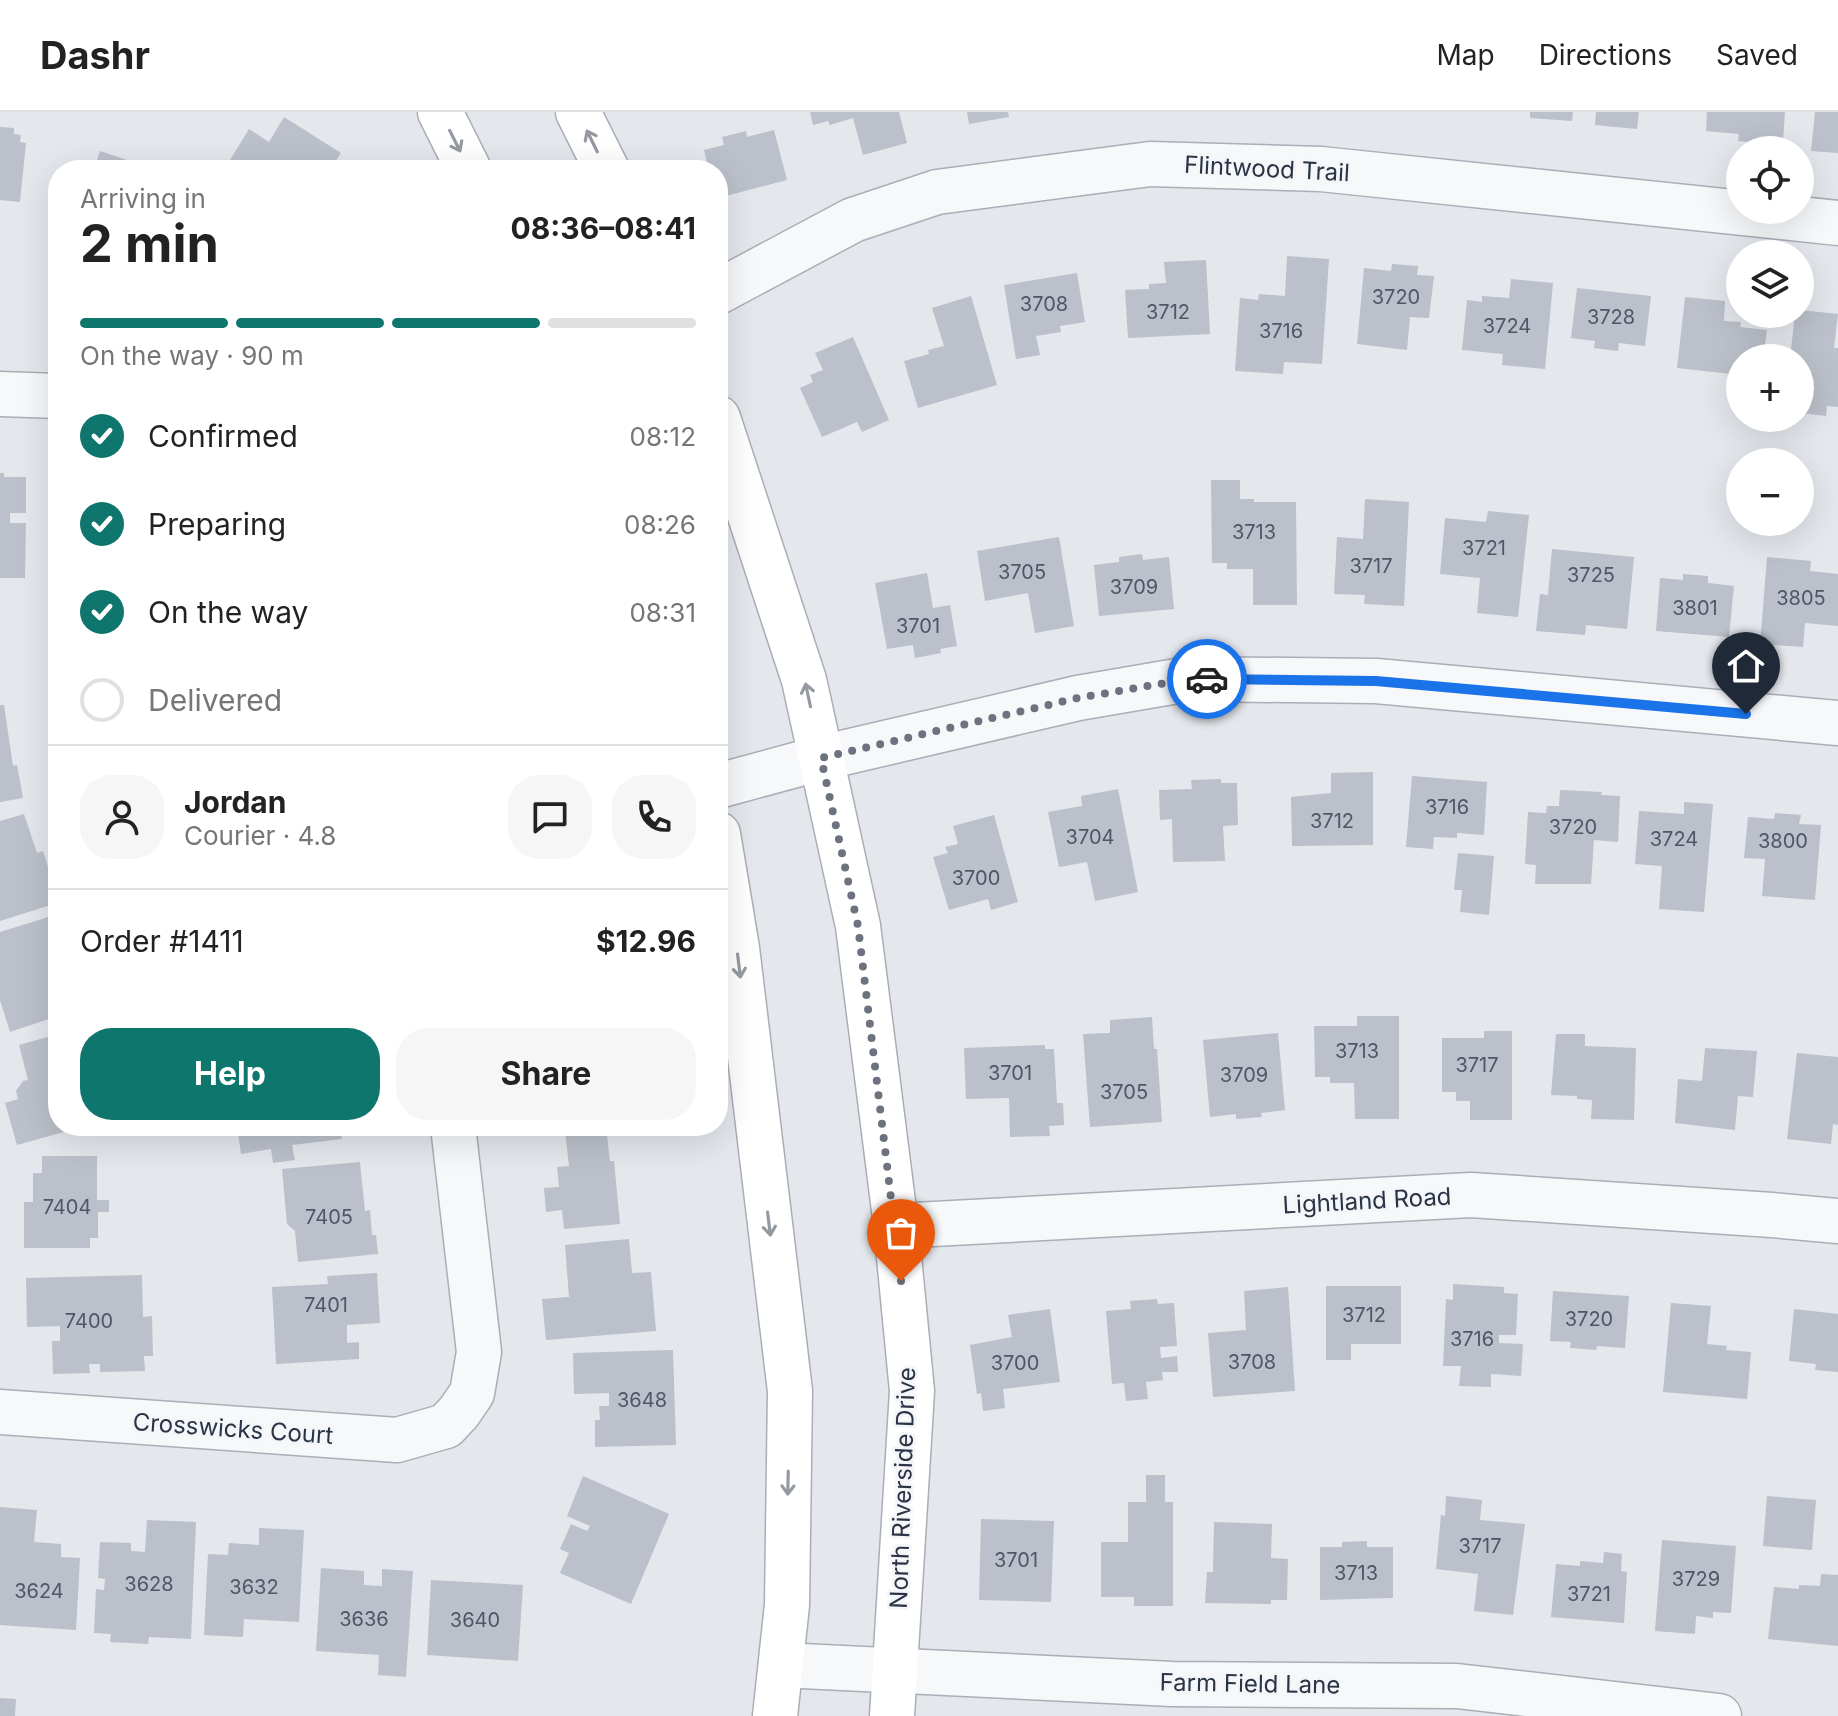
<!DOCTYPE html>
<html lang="en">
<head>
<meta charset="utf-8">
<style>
  body { margin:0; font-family:Inter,sans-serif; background:#f6f6f6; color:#222; height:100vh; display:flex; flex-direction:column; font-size:30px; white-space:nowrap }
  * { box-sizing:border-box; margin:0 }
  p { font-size:26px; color:#767676 }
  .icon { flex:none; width:44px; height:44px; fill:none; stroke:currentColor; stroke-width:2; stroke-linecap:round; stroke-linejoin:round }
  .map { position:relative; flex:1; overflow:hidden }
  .sheet { position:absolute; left:48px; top:48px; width:680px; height:976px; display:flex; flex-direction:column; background:#fff; border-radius:32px; box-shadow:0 8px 32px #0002 }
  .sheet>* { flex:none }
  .fabs { position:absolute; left:1726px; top:24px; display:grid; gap:16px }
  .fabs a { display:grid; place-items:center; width:88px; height:88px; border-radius:50%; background:#fff; box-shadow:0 8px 32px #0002; font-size:40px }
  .pin { position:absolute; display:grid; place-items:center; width:68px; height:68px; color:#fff; margin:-82px -34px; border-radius:50% 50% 50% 0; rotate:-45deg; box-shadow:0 0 8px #0007 }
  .pin .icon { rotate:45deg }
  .courier { position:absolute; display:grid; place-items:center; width:80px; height:80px; margin:-40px; border:6px solid #1a73e8; border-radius:50%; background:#fff; color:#222; box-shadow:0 2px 10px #0007 }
  .summary em { font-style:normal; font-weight:700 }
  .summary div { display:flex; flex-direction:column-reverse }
  .summary { display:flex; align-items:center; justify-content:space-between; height:136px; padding:0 32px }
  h1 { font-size:52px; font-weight:700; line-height:60px }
  .bar { display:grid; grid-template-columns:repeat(4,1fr); gap:12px 8px; align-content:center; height:96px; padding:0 32px }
  .bar i { height:10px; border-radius:6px; background:#e0e0e0 }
  .bar .current { background:#0f766e }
  .bar p { grid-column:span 4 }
  .line { display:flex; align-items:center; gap:20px; padding:0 32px; border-top:2px solid #e0e0e0 }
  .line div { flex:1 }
  .round { display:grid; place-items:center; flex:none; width:84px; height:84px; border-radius:32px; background:#f6f6f6 }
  ol { padding:0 32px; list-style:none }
  li { display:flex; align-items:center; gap:24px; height:88px }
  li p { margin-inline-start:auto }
  li .icon { padding:8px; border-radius:50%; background:#0f766e; color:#fff; stroke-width:4 }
  li:last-child { color:#767676 }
  li i { width:44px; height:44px; border:4px solid #e0e0e0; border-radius:50% }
  .action { display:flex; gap:16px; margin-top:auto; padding:16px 32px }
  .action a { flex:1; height:92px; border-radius:32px; background:#0f766e; color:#fff; font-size:32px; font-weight:700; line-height:92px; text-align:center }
  .action a+a { background:#f6f6f6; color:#222 }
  header { display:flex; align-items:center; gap:48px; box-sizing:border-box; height:112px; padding:0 40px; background:#fff; border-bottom:2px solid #e0e0e0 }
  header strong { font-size:38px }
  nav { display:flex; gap:44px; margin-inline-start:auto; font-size:28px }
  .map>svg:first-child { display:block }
</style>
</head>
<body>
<header>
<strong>Dashr</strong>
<nav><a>Map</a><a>Directions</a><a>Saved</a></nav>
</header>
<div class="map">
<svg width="1838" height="1604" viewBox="0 0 1838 1604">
  <rect width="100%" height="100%" fill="#e4e7ec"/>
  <path fill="#bbc0ca" d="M810,0h89l8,31 -44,12 -10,-37 -23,7 -2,-4 -15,4z
    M967,0h41l1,5 -40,7z
    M1530,0h43l-1,9 -42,-3z
    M1596,0h43l-2,17 -42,-4z
    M1707,0h78l-2,29 -6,-1v5l-39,-4 1,-7 -33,-3z
    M1815,0h23v41l-27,-2z
    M284,5l57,36 -11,17h-106l25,-41 20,13z
    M0,15l14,1v6l7,1 -1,7 6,1 -6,59 -20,-2z
    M774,18l13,50 -69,18v-28h-9l-5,-20 20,-5 -2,-8 24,-6 1,6z
    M100,39l39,13 -2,6h-43z
    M1287,144l42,3 -7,105 -38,-2 -1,12 -48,-3 5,-73 18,2 1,-6 26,2z
    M1206,148l4,74 -82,4 -3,-48 24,-1v-5l17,-1 -2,-21z
    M1392,152l26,2 -1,9 17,1 -5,42 -19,-1 -3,33 -50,-6 7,-76 27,3z
    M1077,161l8,49 -25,4 1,6 -25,4 4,19 -24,4 -12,-74z
    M1511,167l42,4 -8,86 -43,-4 1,-11 -41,-4 5,-50 15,2v-6l27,2z
    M1577,176l74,8 -6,50 -26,-3 -1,8 -24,-3 1,-7 -24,-3z
    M971,184l26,89 -79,23 -14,-47 25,-7 -1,-4 16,-4 -12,-38z
    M1685,185l40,4 -1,20 17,1 -1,5 27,3 -4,28h-23v17l-63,-7z
    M1800,198l38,4 -4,34h4v59l-11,-1 -1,10 -26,-3v-55h-10l5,-44h5z
    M853,225l36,83 -27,12 -5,-10 -35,15 -22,-49 13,-6 -3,-7 13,-5 -8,-17z
    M0,361h4v4h22v36h-16v10h16l-1,55h-25z
    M1211,368h29v19h14v3h42l1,103h-44v-36h-26v-6h-15z
    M1365,387l44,3 -5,104 -40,-2 1,-9 -31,-1 3,-57 26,2z
    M1488,399l41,4 -11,102 -41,-4 3,-35 -40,-4 5,-56 41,4z
    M1059,425l15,89 -39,7 -7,-40 -43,8 -8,-50z
    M1552,437l82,8 -7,72 -41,-4 -1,10 -49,-4 4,-37 8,1z
    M1142,442l1,6 26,-3 5,52 -75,7 -5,-51 25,-3v-5z
    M1767,445l44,4 -1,10 28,3v52l-33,-3 -2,24 -43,-3z
    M927,461l6,35 17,-3 7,41 -17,3 1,4 -26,5 -2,-13 -26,4 -12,-66z
    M1683,462l25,2v7l26,3 -5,51 -73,-6 4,-53 23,2z
    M0,593h4l9,61 4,-1 6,33 -23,4z
    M1373,660v73l-81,1 -1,-49 40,-4v-20z
    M1412,664l75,6 -3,53 -27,-2v5l-23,-1 -1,12 -27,-2z
    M1221,667v4h16l1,42 -15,1 2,35 -52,1 -1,-43 -12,1 -1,-30 33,-1 -1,-9z
    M1118,677l20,103 -43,9 -8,-39 -28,5 -11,-55 34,-6 -1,-10z
    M1560,678l42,2 -1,3 19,1 -2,46 -24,-2 -3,44h-56l1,-19 -11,-1 3,-52 18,1 1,-7h12z
    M1684,690l29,2 -9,108 -45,-3 3,-43 -27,-2 4,-53 45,3z
    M1775,701l26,2 -2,9 22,1 -6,75 -53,-4 3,-37 -21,-1 4,-41 26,2z
    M24,702l13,39 6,-2 11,35 -6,2 6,16 -54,17v-100z
    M994,703l24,87 -27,8 -3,-11 -39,11 -16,-53 15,-4 -3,-6 13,-3 -5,-18z
    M1458,741l36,3 -5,59 -29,-3 2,-22h-8z
    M58,802v102l-48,16 -10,-32v-68z
    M1357,904h42v103h-44l-1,-36h-24v-6h-15l-1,-51h43z
    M1152,905l2,32h3l5,73 -72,5 -7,-93 27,-1v-13z
    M1484,919h28v89h-42v-19h-14v-9h-14v-54h42z
    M1278,921l7,77 -24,3 1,4 -26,2v-5l-26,3 -7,-77z
    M58,922v92l24,1 -65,18 -12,-42 13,-4 -2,-8 7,-10 5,-1 -9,-35z
    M1556,922h29v12l51,2 -2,72 -43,-1 1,-19 -15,-1v-3l-26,-1z
    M1045,933v4h9l3,54h6l1,22 -15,1 1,10 -40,1 -1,-39 -43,1 -2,-51z
    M1705,936l52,3 -4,46 -15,-1 -3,34 -60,-7 3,-44 24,2z
    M1797,941l41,4v68l-5,-1 -2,20 -44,-5z
    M237,1014h103l2,13 -50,6 3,15 -22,3 -2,-14 -30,5z
    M606,1015l4,34h4l6,63 -56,5 -2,-19 -16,2 -2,-24 15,-1 -2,-20 12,-1 -4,-35z
    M42,1044h55v44h12v12h-11v26h-8v10h-66v-46h9v-29h9z
    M360,1050l5,49 5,-1 2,25h4l2,19 -80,8 -3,-31 -8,-7 -5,-55z
    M629,1127l3,34 19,-1 5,59 -110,9 -4,-41 27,-2 -4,-52z
    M377,1161l3,50 -33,2v18l12,-1v17l-83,5 -4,-77 56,-3 -1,-8z
    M142,1163l1,42 9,-1 1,40h-9l1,15 -45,1v-8h-11l1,9 -37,1 -1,-33h8v-15l-33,1 -1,-49z
    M1453,1172l51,3v6l14,1 -2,41h-17v8l24,1 -2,32 -30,-2v13l-32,-1 2,-20h-18l3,-67 7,1z
    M1326,1174h75v58h-50v16h-25z
    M1288,1175l7,104 -82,6 -5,-64 38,-3 -2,-39z
    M1553,1179l76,5 -4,52 -28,-2 -1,4 -26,-2 1,-6 -21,-1z
    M1157,1187l1,5 16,-1 3,43 -17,1 1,11 16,-2 1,16h-16l1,8 -17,2 2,17 -22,2 -2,-18 -12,1 -6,-73 25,-2 -1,-8z
    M1671,1191l40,3 -4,38 20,2 -1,4 25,2 -4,47 -84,-7z
    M1050,1197l10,73 -57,7 2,19 -22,3 -2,-18 -4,1 -7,-49 42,-8 -4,-22z
    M1794,1197l44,5v58l-23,-2 1,-6 -27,-3z
    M673,1238l3,95 -81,2v-27h5l-1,-14h10v-13l-35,1 -1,-41z
    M1146,1363h19v27h8v104h-39v-9h-33v-55h27v-40h18z
    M583,1364l86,38 -38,90 -71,-31 9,-20 -9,-4 11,-25 16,7 3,-5 -23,-10z
    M1446,1384l36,4 -2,20 45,4 -12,91 -39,-4 4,-37 -42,-5 5,-54 4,1z
    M1767,1384l49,4 -4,50 -49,-4z
    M0,1395l37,3 -3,32 27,2v13l19,1 -4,72 -76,-5z
    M981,1407l73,2 -3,81 -72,-2z
    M147,1408l49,2 -5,117 -42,-2 -1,7 -38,-2 1,-8 -17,-1 2,-44 8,1 1,-11 -7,-1 2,-36 31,1v8l14,1z
    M1214,1410l58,2 -1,34 17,1 -1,41h-16v4l-66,-1 2,-31h6z
    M259,1416l45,2 -5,92 -55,-3 -1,18 -39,-2 4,-81 20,1 1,-12 30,2z
    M1662,1428l74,6 -5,67 -18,-1v6l-17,-2 -1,18 -40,-3z
    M1367,1429v6h26v51l-73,2v-53h22v-5z
    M1604,1440l18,2 -1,17 6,1 -3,51 -73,-6 5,-53 24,2v-5l23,2z
    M321,1456l43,3v14l18,1v-17l31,2 -7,106 -28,-2 1,-20 -63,-4z
    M1821,1462l17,1v71l-70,-7 6,-52 25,2v-4l21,1z
    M431,1468l92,5 -5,76 -91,-6z
    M0,1586l16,1 -1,17h-15z"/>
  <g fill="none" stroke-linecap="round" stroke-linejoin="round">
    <defs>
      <path id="minor" d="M718,180l135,-72 84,-28 213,-28 171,5 517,54
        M0,282l58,2
        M718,674l103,-28 257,-60 111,-19 187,2 462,42
        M896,1114l575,-31 301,20 66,6
        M0,1300l397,28 49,-14 13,-14 13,-19 7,-41 -26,-226
        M781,1553l391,19 285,2 262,30"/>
      <path id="secondary" d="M440,0l29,58
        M578,0l29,58
        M718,306l86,262 54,246 38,300 16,165 -20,325
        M718,722l19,114 53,443 -3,214 -12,111"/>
    </defs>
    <use href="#minor" stroke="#a9aeb7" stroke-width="47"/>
    <use href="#secondary" stroke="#a9aeb7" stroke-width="47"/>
    <use href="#minor" stroke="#f7f8fa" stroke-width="44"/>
    <use href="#secondary" stroke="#fff" stroke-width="44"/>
  </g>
  <defs><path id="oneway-shaft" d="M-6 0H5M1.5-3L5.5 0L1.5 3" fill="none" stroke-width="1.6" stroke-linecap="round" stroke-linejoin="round" transform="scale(2)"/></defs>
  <g stroke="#959aa2">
    <use href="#oneway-shaft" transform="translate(455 29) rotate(63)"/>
    <use href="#oneway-shaft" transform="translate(592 29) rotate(-116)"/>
    <use href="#oneway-shaft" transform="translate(808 583) rotate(-102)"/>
    <use href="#oneway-shaft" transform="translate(739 854) rotate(83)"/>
    <use href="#oneway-shaft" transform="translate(769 1112) rotate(83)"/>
    <use href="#oneway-shaft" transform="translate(788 1371) rotate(91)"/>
  </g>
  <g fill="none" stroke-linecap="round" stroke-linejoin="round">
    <path stroke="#6c737f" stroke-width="8" stroke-dasharray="0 14.4" d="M901,1169l-43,-355 -37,-168 257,-60 111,-19h18"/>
    <path stroke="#1a73e8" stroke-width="10" d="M1207,567l169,2 370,33"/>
  </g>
  <g text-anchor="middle" stroke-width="6" stroke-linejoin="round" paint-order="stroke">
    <g font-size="20" fill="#4f5766">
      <text x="1396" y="192">3720</text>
      <text x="1044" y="199">3708</text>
      <text x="1168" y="207">3712</text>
      <text x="1611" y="212">3728</text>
      <text x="1507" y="221">3724</text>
      <text x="1281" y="226">3716</text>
      <text x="1254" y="427">3713</text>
      <text x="1484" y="443">3721</text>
      <text x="1371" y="461">3717</text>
      <text x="1022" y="467">3705</text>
      <text x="1591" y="470">3725</text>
      <text x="1134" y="482">3709</text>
      <text x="1801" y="493">3805</text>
      <text x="1695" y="503">3801</text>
      <text x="918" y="521">3701</text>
      <text x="1447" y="702">3716</text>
      <text x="1332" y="716">3712</text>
      <text x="1573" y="722">3720</text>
      <text x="1090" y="732">3704</text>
      <text x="1674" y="734">3724</text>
      <text x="1783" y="736">3800</text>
      <text x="976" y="773">3700</text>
      <text x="1357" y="946">3713</text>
      <text x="1477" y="960">3717</text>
      <text x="1010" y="968">3701</text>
      <text x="1244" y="970">3709</text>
      <text x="1124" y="987">3705</text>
      <text x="67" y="1102">7404</text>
      <text x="329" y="1112">7405</text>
      <text x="326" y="1200">7401</text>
      <text x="1364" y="1210">3712</text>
      <text x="1589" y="1214">3720</text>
      <text x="89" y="1216">7400</text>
      <text x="1472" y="1234">3716</text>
      <text x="1252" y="1257">3708</text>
      <text x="1015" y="1258">3700</text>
      <text x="642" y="1295">3648</text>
      <text x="1480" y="1441">3717</text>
      <text x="1016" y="1455">3701</text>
      <text x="1356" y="1468">3713</text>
      <text x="1696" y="1474">3729</text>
      <text x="149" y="1479">3628</text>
      <text x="254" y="1482">3632</text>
      <text x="39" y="1486">3624</text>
      <text x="1589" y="1489">3721</text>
      <text x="364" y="1514">3636</text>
      <text x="475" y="1515">3640</text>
    </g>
    <g font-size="24" fill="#2b3445" stroke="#f4f6f9">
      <text transform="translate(1267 57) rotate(3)" y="8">Flintwood Trail</text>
      <text transform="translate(1367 1089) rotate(-3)" y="8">Lightland Road</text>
      <text transform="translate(233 1317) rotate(4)" y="8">Crosswicks Court</text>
      <text transform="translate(903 1376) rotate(-88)" y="8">North Riverside Drive</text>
      <text transform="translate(1250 1572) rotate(1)" y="8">Farm Field Lane</text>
    </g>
  </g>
</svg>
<div class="fabs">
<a><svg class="icon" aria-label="locate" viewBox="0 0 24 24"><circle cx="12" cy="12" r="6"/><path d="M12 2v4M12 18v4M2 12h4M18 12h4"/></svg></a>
<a><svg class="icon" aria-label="layers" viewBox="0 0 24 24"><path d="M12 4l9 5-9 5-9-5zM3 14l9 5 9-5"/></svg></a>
<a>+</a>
<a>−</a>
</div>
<div class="pin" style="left:901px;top:1169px;background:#ea580c"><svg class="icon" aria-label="bag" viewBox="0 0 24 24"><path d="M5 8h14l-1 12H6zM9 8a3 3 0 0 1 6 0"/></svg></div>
<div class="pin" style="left:1746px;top:602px;background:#1f2937"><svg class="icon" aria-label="home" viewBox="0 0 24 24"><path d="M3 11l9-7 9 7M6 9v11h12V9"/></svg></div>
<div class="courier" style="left:1207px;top:567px"><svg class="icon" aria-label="car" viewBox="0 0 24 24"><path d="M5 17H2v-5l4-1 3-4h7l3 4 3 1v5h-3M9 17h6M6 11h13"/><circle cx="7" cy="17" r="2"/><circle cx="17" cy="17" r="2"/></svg></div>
<section class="sheet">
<div class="summary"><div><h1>2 min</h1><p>Arriving in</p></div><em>08:36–08:41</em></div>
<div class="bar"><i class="current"></i><i class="current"></i><i class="current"></i><i></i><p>On the way · 90 m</p></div>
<ol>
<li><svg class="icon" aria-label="check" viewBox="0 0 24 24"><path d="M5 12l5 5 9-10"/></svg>Confirmed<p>08:12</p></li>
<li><svg class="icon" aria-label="check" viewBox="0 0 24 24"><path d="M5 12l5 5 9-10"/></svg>Preparing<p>08:26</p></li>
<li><svg class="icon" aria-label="check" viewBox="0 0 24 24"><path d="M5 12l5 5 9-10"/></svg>On the way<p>08:31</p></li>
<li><i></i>Delivered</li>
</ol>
<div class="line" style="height:144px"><a class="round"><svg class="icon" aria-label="person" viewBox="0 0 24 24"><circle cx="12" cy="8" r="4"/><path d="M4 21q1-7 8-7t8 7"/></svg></a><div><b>Jordan</b><p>Courier · 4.8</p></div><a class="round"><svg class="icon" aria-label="chat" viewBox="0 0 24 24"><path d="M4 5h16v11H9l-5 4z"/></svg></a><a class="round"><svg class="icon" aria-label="phone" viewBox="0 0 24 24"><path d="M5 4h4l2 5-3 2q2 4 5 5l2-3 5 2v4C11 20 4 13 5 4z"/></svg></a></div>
<div class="line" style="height:104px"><div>Order #1411</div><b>$12.96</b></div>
<div class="action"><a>Help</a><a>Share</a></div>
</section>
</div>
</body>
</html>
